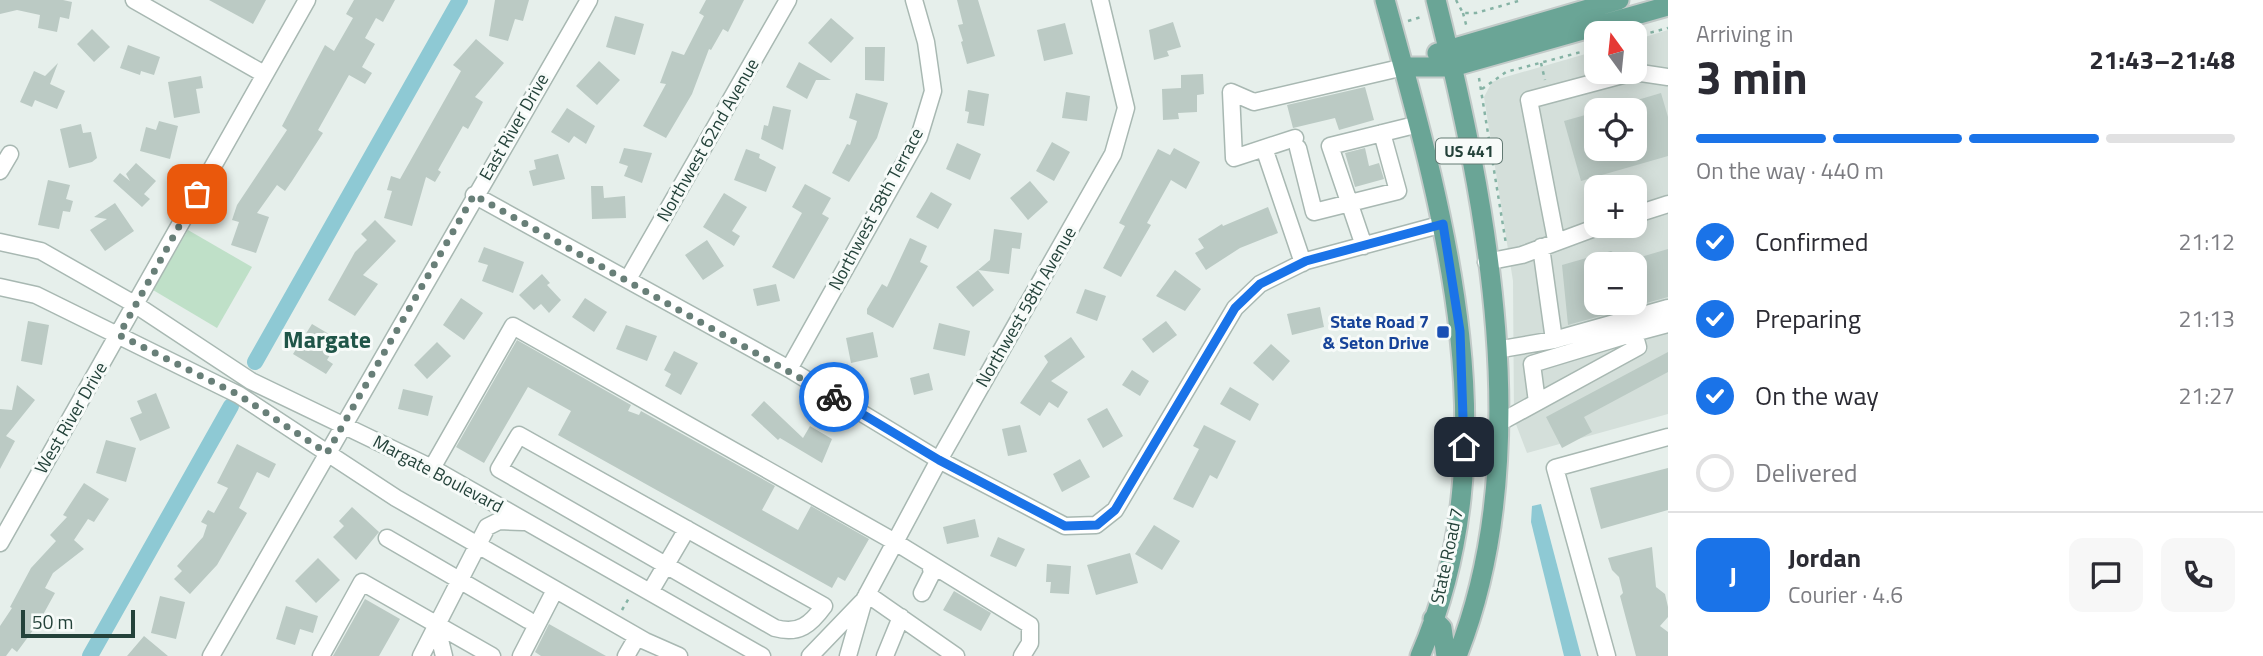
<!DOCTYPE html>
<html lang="en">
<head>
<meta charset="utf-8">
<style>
  body { margin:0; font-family:"Titillium Web",sans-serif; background:#f7f7f7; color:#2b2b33; height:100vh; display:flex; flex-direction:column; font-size:26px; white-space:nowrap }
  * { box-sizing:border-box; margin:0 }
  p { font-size:23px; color:#7c7c81 }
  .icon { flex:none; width:38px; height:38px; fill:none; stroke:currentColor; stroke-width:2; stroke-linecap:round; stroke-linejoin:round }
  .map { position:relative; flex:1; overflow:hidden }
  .side { display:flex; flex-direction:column; background:#fff; width:595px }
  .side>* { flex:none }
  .needle { width:46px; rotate:345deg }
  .tools { position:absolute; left:1584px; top:21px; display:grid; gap:14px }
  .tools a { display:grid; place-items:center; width:63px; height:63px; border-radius:14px; background:#fff; box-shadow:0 4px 18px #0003; font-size:35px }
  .scale { position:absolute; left:21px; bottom:18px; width:114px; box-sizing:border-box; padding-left:7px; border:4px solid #24423a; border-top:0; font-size:19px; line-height:24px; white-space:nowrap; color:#24423a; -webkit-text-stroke:5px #f7fbf9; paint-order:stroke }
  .pin { position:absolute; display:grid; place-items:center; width:60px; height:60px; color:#fff; margin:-30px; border-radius:14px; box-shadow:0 4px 10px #0006 }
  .courier { position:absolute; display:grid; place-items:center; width:70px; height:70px; margin:-35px; border:5px solid #1a73e8; border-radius:50%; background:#fff; color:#222; box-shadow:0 2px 9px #0007 }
  .head em { font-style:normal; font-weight:700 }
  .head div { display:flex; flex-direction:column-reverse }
  .head { display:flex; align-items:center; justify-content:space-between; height:119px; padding:0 28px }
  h1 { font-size:46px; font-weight:700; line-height:52px }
  .bar { display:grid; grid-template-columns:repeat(4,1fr); gap:10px 7px; align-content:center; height:84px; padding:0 28px }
  .bar i { height:9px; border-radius:5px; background:#e1e1e2 }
  .bar .active { background:#1a73e8 }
  .bar p { grid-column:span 4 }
  .line { display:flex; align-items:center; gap:18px; padding:0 28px; border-top:2px solid #e1e1e2 }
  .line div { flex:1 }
  .round { display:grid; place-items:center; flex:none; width:74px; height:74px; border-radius:14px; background:#f7f7f7 }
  ol { padding:0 28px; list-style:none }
  li { display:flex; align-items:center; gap:21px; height:77px }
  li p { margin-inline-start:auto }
  li .icon { padding:7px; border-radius:50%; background:#1a73e8; color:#fff; stroke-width:4 }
  li:last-child { color:#7c7c81 }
  li i { width:38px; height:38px; border:4px solid #e1e1e2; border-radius:50% }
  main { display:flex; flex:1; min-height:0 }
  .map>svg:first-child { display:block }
</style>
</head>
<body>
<main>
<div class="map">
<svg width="1668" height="656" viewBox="0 0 1668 656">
  <rect width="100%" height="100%" fill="#e6efeb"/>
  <path fill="#d4dfda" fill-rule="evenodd" d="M1668,30v384l-141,39 -13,-34 -1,-138 -29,-184 8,-15 10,-4 94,-27v21h38l1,-32zM1596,110h38v39h-38zM1596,187h38v39h-38zM1596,264h38v39h-38z"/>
  <path fill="#bfe0c8" d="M188,230l64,37 -35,61 -64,-38z"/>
  <path fill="#8ec9d4" d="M1541,504l40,152h-17l-33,-134 1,-16z"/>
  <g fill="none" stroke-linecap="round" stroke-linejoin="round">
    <path stroke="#8ec9d4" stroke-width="16" d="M255,362l205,-362
      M90,656l141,-250"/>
  </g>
  <path fill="#bbcac4" d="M0,0h63l9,2 -3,17 -9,-2 -3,15 -19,-4 2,-13 -23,-5 -17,4z
    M209,0h57l-13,24z
    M354,0h41l-12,22 -7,-4 -11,20 10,6 -13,23 10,6 -7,11 -16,-9 -31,55 5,3 -31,48 -7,10 -8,-6 -20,28 12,4 -13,36 -25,-8 8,-23 -7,-2 5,-15 50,-75 -5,-4 43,-81 9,6 19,-33 -7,-4z
    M495,0h34l-6,21 -8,-2 -7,22 -19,-5z
    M706,0h38l-16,32 -5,-3 -12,21 -2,-1 -17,45 -26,44 -23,-12 23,-42 -6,-1 12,-32 12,4 20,-39 -5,-3z
    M957,0h21l17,56 -28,8 -6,-22 2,-1 -5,-16 5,-1z
    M615,16l29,8 -9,31 -29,-8z
    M831,18l23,20 -23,25 -23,-20z
    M1173,22l8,25 -14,4 2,5 -15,4 -5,-30z
    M1065,23l8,31 -29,7 -7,-31z
    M92,29l18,18 -16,15 -17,-18z
    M476,39l28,24 -29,34 8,5 -15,27 -5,-3 -25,44 3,2 -6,10 -9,-5 -14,49 -28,-8 8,-27 -5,-1 4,-14 9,3 61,-108 -8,-6z
    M128,45l32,12 -6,18 -13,-4 -1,4 -20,-7z
    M865,47h20l-1,34 -19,-1z
    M599,61l21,19 -23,25 -21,-19z
    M799,62l32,18h-18h3l-9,19 -21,-12z
    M58,63l-8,21 15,7 -8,18 -22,-9 -3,7 -12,-5 14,-31 11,5z
    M1203,74l1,20 -7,1v17l-19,1 1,6 -16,1 -1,-31 19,-1v-13z
    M201,76l2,12 -7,1 4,24 -26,5 -6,-36z
    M1365,87l9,33 -35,10 -4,-12 -42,10 -6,-23z
    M968,90l21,4 -5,32 -17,-3 2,-11 -4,-1z
    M1066,92l24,4 -3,25 -25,-3z
    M856,93l32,10 -11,35 -28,44 -17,-9 15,-29 3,1 7,-24 -8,-3z
    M1661,93l7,24v39l-87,25 -17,-60 32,-9v37h38v-48z
    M773,106l18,4 -8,40 -22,-11 3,-14 4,1z
    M567,108l28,18 -9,18 -12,-8 -5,7 -18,-11z
    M159,121l19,5 -8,33 -30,-8 6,-24 10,3z
    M81,124l2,9 8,-1 6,26 -5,4 -23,6 -9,-39z
    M1052,142l18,10 -16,29 -18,-10z
    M957,143l24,11 -11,26 -24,-11z
    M624,148l28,5 -10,30 -18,-7 4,-10 -9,-3z
    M1174,148l26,14 -14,27 -15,-9 -24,43 4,2 -30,52 -18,-9 22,-42 -6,-3 39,-74 12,6z
    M1365,148l4,18 10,-3 5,16 -29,8 -10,-34z
    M746,149l14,5 -1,4 17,9 -10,25 -32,-12z
    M558,154l7,25 -32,7 -4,-15 7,-2 -2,-9z
    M136,163l20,18 -12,13 6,5 -8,8 -29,-26 7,-8 10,8 -4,-7z
    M48,180l22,5 -4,14 7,2 -3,11 -7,-1 -4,18 -21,-4z
    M1030,181l18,21 -20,18 -18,-22z
    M805,184l26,14 -9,16 7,4 -35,61 -22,-12 30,-54 -10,-6z
    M591,186h12l1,12 21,-2 1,22 -34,1z
    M931,192l21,12 -14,25 -22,-12z
    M724,193l23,14 -15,24 8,5 -6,10 -31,-19z
    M115,203l19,28 -29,20 -15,-21 17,-11 -13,-2z
    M1268,207l10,26 -38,15 -34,22 -11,-17 9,-5 -6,-9 24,-15 1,2z
    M375,220l21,21 -33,34 15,9 -23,32 -27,-16 27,-48 12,-12 -6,-6z
    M994,229l28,4 -2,16 -8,-1 -3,26 -31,-4 12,-10z
    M910,238l17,8 -7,16 8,4 -35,62 -26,-14v-5l15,-25 5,3z
    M707,240l17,26 -21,14 -18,-25z
    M484,247l40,15 -11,31 -31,-12 6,-16 -10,-3z
    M1668,249v48l-100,28 -6,-60 49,-14 22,13h-37v39l38,2v-46z
    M978,270l16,20 -21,17 -17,-20z
    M1175,270l26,19 -16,22 -29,-15z
    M542,274l8,9 -3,2 14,15 -12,13 -8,-9 -7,6 -15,-15z
    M776,284l4,17 -23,5 -4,-17z
    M1085,289l21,7 -9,25 -21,-8z
    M461,298l22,15 -19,27 -21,-15z
    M585,298l22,14 -13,20 -22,-15z
    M1320,307l4,20 -32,8 -5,-21z
    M28,321l21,4 -7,40 -21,-4z
    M1166,321l11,14 -24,18 -11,-14z
    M939,323l31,8 -5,25 -32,-7z
    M312,324l27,16 -12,20 6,4 -7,10 -33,-20z
    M626,325l31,11 -10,25 -31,-12z
    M873,332l5,25 -27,6 -5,-25z
    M1071,337l14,20 -34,24 17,11 -10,16 -9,-6 -9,14 -20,-13 28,-41 -4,-6z
    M517,340l114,65 -3,6 11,4 2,-4 134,75 -13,24 36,20 13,-24 58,33 -24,42 -7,-4 -6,11 -274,-153 13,-24 -43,-24 -44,76 -28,-16z
    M437,342l14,14 -24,23 -13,-14z
    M1271,344l19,17 -17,20 -20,-18z
    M674,351l24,12 -17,32 -16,-9 6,-12 -7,-4z
    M1668,352v20l-84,45 8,15 -30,16 -16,-31z
    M1132,370l17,11 -9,15 -18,-11z
    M929,373l4,17 -19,5 -4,-17z
    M17,385l18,15 -29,36 9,5 -15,28v-60l12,1z
    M1230,387l29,17 -9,17 -30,-17z
    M403,389l30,7 -5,20 -30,-7z
    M156,393l14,35 -30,13 -10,-23 12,-5 -5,-12z
    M764,401l39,37 7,-12 22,13 -10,24 -42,-25 -2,2 -27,-25z
    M1107,408l16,28 -20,12 -16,-29z
    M1020,425l7,27 -19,4 -6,-27z
    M1204,425l32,16 -19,38 -7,-4 -17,33 -20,-9 26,-50 -6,-3z
    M106,440l30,8 -10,34 -30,-9z
    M237,444l39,20 -7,14 -12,-6 -18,36 8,5 -30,52 -27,29 -16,-15 8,-8 -5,-5 26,-29 4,-12 -6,-3 7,-12 6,3 14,-25 -11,-5z
    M1080,459l10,18 -28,15 -9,-18z
    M1668,468v42l-67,19 -11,-41z
    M84,483l25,16 -15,23 -6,-3 -14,21 10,9 -31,24 -8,15 10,5 -16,29 -22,30 -5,-4 -6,8h-6v-30l12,-18 -2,-1 21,-39 25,-27 -6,-6 17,-18 -4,-2z
    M352,507l27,25 -23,28 -23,-23 11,-11 -5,-5z
    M975,519l4,18 -32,7 -4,-17z
    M1154,525l26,16 -18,29 -27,-16z
    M998,537l27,12 -9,18 -26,-11z
    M1652,547l4,40 9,7 3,13v10l-8,9 8,6v24h-32l-16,-60 3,-3 -4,-16 -7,-7 -4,-12z
    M1130,553l8,30 -42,12 -9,-30z
    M318,558l22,22 -24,23 -21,-22z
    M1047,564l24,2 -2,28 -19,-1 1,-11h-5z
    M954,591l37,22 -10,18 -38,-21z
    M160,596l25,6 -9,37 -25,-6z
    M365,599l35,20 -21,37h-46z
    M286,606l32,10 -5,17 -13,-4 -5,16 -19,-6z
    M549,624l57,32h-65l-6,-4z
    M144,636l24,20h-41z"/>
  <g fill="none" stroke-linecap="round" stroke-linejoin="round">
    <defs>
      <path id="minor" d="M134,0l130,74
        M1634,72l34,5
        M1295,138l-61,20 -3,-66 23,10 150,-35
        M1264,148l39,115
        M1298,148l16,64 84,-21 -16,-58
        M0,171l10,-17
        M474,195l315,174 150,91 126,66 31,-1 19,-15 120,-202 25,-24 46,-23 137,-37
        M1634,215l34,-11
        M1556,240l-27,-140 105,-28
        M0,242l41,9 95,54 115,76 181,87 330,188
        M1364,246l-34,-100 89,-22
        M1541,247l13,93
        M1486,262l36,-7 78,-29
        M628,279l160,-279
        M0,287l36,8 203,100 157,103 249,143 34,15
        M1496,350l58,-10 114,-32
        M789,369l130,-232 14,-46 -7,-49 -12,-42
        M1537,402l-5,-38 102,-31
        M1499,423l139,-76 -4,-14 34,-9
        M519,435l305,171c-13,18 -25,29 -49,22l-276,-159z
        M432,468l81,-142 382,216 135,83v18l-8,13
        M387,538l141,82
        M0,543l307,-543
        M650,592l37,-63
        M922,593l10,-20 -2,-9
        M867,594l89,62
        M436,624l8,32
        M211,656l378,-656
        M321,656l41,-74 130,74
        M421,656l66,-129 12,-6 24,1
        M521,656l34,-66
        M626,656l11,-19
        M810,656l52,-54
        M848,656l16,-56 75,-140 174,-306 13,-46 -26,-108
        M885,656l16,-39
        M1607,656l-52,-188 113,-31"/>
      <path id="major" d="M1385,0c58,210 127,444 35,656
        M1436,0c51,202 101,456 21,656
        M1437,53l182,-53
        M1404,67h48l216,-61
        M1433,619l9,9 4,28"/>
    </defs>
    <use href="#minor" stroke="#a8b8b2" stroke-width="19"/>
    <use href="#major" stroke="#c2cac8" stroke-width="23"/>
    <path stroke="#86b3a5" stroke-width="2.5" stroke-dasharray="3.5 5" stroke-linecap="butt" d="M1456,0l7,13h13l46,-13
      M1463,13l4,15
      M1408,21l13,-4
      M1634,37l34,-9
      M1541,63l4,17
      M1479,78l27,166
      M1482,89l24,-17 90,-24
      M622,610l7,-12"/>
    <use href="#minor" stroke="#fff" stroke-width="16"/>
    <use href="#major" stroke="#6aa596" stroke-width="19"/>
  </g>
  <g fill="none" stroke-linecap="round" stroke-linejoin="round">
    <path stroke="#687f78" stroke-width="7" stroke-dasharray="0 12.6" d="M197,194l-78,141 120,60 88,58 147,-258 360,202"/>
    <path stroke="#1a73e8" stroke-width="9" d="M834,397l105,63 126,66 32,-1 18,-15 120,-202 25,-24 46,-23 137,-37 17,107 4,116"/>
  </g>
  <rect fill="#1a4fb4" stroke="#f7fbf9" stroke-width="2.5" x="1436" y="325" width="14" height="14" rx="3.5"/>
  <g text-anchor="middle" stroke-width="6" stroke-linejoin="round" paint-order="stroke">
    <rect fill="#f7fbf9" stroke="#637a73" stroke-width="2" x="1436" y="138.5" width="66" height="25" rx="5"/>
    <g font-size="16" font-weight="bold" fill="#24423a">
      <text x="1469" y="157">US 441</text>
    </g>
    <g font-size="18" fill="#24423a" stroke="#f7fbf9">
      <text transform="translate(514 127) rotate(-60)" y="6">East River Drive</text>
      <text transform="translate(708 140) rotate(-60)" y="6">Northwest 62nd Avenue</text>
      <text transform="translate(876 209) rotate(-62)" y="6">Northwest 58th Terrace</text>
      <text transform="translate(1026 307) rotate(-60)" y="6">Northwest 58th Avenue</text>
      <text transform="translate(71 418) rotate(-60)" y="6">West River Drive</text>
      <text transform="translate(438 474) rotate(28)" y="6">Margate Boulevard</text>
      <text transform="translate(1447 556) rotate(-78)" y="6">State Road 7</text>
    </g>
    <g font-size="18" font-weight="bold" fill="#164399" stroke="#f7fbf9" text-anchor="end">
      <text x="1429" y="328">State Road 7<tspan x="1429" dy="21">&amp; Seton Drive</tspan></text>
    </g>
    <g font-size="24" font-weight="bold" fill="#1f5548" stroke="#f7fbf9">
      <text x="327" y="348">Margate</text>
    </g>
  </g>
</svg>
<div class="tools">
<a><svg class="needle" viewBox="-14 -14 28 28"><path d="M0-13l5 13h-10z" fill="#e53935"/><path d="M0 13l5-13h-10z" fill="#7c7c81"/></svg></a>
<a><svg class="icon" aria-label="locate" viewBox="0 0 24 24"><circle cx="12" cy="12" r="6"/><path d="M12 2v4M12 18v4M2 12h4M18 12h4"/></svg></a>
<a>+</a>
<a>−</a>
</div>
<div class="scale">50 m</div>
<div class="pin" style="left:197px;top:194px;background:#ea580c"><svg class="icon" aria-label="bag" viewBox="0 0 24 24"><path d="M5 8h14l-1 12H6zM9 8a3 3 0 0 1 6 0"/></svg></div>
<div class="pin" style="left:1464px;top:447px;background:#1f2937"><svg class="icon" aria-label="home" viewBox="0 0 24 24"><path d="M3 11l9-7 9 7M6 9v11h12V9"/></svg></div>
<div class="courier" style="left:834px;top:397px"><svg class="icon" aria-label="bike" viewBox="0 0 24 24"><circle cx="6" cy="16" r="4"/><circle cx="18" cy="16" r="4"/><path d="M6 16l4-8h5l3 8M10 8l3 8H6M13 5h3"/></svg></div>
</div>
<section class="side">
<div class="head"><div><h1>3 min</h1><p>Arriving in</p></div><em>21:43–21:48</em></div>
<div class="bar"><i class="active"></i><i class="active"></i><i class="active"></i><i></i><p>On the way · 440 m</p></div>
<ol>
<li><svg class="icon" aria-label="check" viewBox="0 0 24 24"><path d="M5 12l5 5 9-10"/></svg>Confirmed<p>21:12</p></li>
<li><svg class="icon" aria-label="check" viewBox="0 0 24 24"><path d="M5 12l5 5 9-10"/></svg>Preparing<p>21:13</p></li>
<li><svg class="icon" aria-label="check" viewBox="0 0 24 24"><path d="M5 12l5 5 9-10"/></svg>On the way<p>21:27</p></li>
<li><i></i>Delivered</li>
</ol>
<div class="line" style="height:126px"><b class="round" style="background:#1a73e8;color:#fff">J</b><div><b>Jordan</b><p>Courier · 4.6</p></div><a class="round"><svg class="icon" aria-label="chat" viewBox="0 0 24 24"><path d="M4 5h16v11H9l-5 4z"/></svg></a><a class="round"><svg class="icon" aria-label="phone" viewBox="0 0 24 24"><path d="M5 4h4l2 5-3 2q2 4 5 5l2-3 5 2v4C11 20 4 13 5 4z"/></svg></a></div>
</section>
</main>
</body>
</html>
